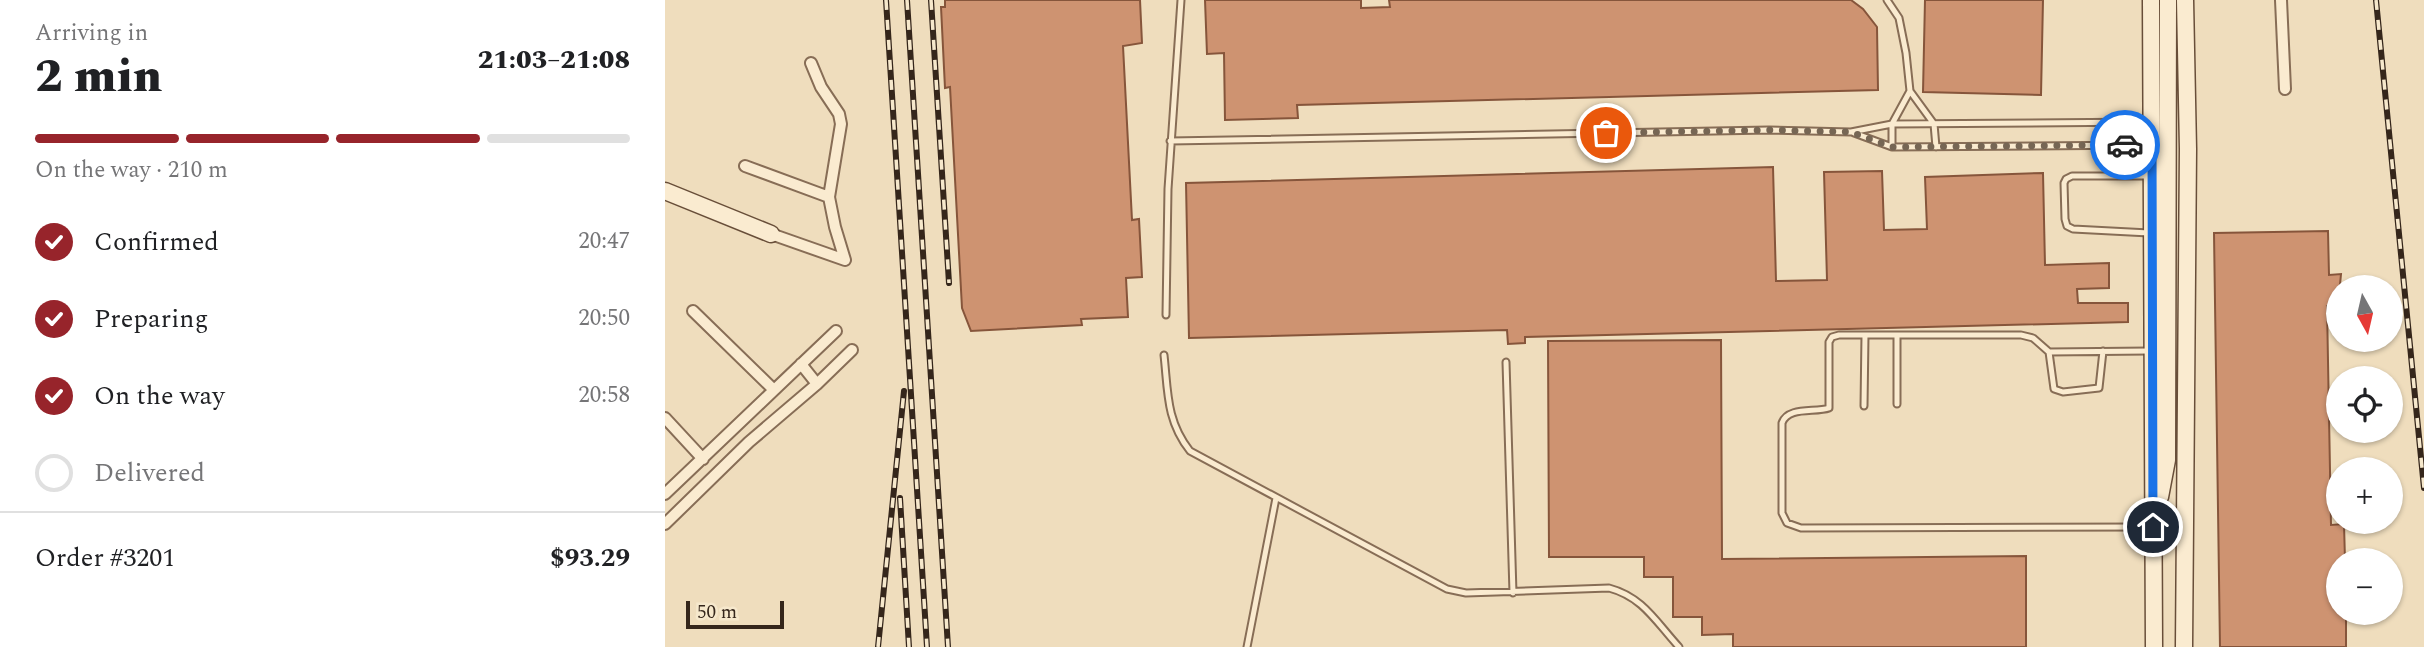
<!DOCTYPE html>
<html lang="en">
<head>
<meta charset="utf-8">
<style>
  body { margin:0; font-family:Spectral,serif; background:#f2f2f2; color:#202124; height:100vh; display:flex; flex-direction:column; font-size:26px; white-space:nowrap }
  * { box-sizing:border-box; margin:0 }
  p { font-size:23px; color:#757577 }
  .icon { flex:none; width:38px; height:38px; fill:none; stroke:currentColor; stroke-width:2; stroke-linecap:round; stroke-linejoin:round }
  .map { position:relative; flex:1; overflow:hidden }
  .sheet { display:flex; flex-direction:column; background:#fff; width:665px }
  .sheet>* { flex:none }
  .needle { width:46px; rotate:172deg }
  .tools { position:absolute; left:1661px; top:275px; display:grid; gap:14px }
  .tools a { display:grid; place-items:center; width:77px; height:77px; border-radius:50%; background:#fff; box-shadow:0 2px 5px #0004; font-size:35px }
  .scale { position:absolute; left:21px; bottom:18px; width:98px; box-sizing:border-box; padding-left:7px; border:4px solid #35261b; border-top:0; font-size:19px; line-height:24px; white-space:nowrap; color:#35261b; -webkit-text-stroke:5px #f6e8cc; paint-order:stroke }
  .pin { position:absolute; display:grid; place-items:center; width:60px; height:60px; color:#fff; margin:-30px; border:4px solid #fff; border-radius:50%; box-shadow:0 2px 7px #0007 }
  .courier { position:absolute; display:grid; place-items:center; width:70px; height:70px; margin:-35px; border:5px solid #1a73e8; border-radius:50%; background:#fff; color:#222; box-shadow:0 2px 9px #0007 }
  .headline em { font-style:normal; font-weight:800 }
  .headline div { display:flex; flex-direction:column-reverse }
  .headline { display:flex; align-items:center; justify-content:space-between; height:119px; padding:0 35px }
  h1 { font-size:46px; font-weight:800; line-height:52px }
  .bar { display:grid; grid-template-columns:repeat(4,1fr); gap:10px 7px; align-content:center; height:84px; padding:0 35px }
  .bar i { height:9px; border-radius:5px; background:#e0e0e0 }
  .bar .current { background:#97242b }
  .bar p { grid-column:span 4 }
  .line { display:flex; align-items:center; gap:18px; padding:0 35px; border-top:2px solid #e0e0e0 }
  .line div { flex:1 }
  ol { padding:0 35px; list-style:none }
  li { display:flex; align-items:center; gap:21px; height:77px }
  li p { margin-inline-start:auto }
  li .icon { padding:7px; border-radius:50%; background:#97242b; color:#fff; stroke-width:4 }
  li:last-child { color:#757577 }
  li i { width:38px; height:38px; border:4px solid #e0e0e0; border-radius:50% }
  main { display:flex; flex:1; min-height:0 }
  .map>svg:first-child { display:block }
</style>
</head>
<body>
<main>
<section class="sheet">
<div class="headline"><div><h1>2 min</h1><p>Arriving in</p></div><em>21:03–21:08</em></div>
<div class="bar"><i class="current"></i><i class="current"></i><i class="current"></i><i></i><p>On the way · 210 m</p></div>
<ol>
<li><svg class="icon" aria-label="check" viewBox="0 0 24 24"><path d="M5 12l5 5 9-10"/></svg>Confirmed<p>20:47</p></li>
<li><svg class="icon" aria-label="check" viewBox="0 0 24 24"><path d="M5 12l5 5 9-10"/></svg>Preparing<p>20:50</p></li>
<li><svg class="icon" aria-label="check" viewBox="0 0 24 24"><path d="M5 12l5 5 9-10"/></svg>On the way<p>20:58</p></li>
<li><i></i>Delivered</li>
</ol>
<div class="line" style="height:91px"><div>Order #3201</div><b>$93.29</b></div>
</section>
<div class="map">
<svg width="1759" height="647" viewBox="0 0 1759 647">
  <rect width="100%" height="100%" fill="#efddbd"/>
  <path fill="#ce9371" stroke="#86553b" stroke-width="2" d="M280,0h195l2,43 -19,3 9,174 7,-1 3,58 -16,1 2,39 -47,2 1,6 -111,6 -9,-23 -12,-221 -5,1 -4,-81h4z
    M540,0h156v8l29,-1 -1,-7h462l12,9 14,18 1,63 -581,15 1,13 -73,2 -1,-67 -17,1z
    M1260,0h118l-2,95 -118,-3z
    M1108,167l3,114 51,-1 -3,-108 58,-1 2,59 43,-1 -2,-52 118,-4 2,92 64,-2v25l-32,1 1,14h50v19l-603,15v6l-17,1 -1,-14 -318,8 -3,-155z
    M1663,231l1,44 12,-1 -3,32h-11l4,219 13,-1 1,36h-7v52h8v35h-126l-6,-414z
    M1056,340l1,219 304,-3v91h-293v-13l-31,1v-18h-29v-40h-29v-20h-95l-1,-216z"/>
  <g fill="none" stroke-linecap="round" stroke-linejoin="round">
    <defs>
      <path id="lane" d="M1222,0l12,18 7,35 4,38 24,33 2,23
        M1189,133l38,14 257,-2
        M505,141l599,-11 82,2 41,-8 256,-2
        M1227,147v-23l18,-33
        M1484,176h-77l-6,3 -2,4 1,36 2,7 6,3 76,4
        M501,315l2,-126 13,-189
        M1200,335h-26l-7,2 -3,5v66c-14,5 -41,-2 -47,15v90l5,10 14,5 349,-1
        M1232,335v69
        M1384,352l5,37 9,3 36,-4 4,-37
        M499,355c4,36 2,66 26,96l257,138 19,4 143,-5c34,9 47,34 70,59
        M841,362l7,231
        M1199,406l1,-71h156l12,3 16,14 100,-1
        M582,647l29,-149"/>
      <path id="street" d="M1616,0l4,89
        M80,166l84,31
        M106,234l74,26 -10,-33 -6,-30 12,-73 -2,-10 -18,-27 -10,-24
        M28,311l81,79
        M136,364l16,20
        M0,418l38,41
        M0,494l171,-163
        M0,524l84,-82 68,-58 35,-34"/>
      <path id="secondary" d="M1486,0l3,647
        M0,191l106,43
        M1495,497l7,-37 1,-460
        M1519,647l4,-498 -3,-149"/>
    </defs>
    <use href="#lane" stroke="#876d56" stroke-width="9"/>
    <use href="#street" stroke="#876d56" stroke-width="14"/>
    <use href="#secondary" stroke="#684e39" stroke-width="19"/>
    <use href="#lane" stroke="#faebd0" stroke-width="5"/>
    <use href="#street" stroke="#faebd0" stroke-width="10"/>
    <use href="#secondary" stroke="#faebd0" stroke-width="16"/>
    <defs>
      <path id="rail" d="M221,0l41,647
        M242,0l41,647
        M266,0l18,283
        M1711,0l48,488
        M235,498l9,149
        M213,647l26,-256"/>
    </defs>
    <use href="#rail" stroke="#35261b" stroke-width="6"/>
    <use href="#rail" stroke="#f6e8cc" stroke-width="3.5" stroke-dasharray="10" stroke-linecap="butt"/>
  </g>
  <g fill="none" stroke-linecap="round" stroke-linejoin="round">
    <path stroke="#766654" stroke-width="7" stroke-dasharray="0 12.6" d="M941,133l163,-3 82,2 41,15 233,-2"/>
    <path stroke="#1a73e8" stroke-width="9" d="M1460,145h27l1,382"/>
  </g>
</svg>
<div class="tools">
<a><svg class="needle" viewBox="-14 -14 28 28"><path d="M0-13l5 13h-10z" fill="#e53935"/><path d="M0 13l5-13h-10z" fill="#757577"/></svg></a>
<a><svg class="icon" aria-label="locate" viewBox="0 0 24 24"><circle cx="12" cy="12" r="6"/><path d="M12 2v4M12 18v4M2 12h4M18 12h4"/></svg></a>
<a>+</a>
<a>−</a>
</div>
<div class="scale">50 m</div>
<div class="pin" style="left:941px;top:133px;background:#ea580c"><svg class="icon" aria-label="bag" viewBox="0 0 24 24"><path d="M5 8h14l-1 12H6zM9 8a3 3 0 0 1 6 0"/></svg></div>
<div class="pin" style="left:1488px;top:527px;background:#1f2937"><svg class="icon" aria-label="home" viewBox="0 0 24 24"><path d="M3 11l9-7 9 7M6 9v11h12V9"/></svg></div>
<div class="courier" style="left:1460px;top:145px"><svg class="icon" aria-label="car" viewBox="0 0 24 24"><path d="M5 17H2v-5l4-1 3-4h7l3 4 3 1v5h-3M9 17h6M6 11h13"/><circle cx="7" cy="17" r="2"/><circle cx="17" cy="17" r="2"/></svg></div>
</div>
</main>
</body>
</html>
